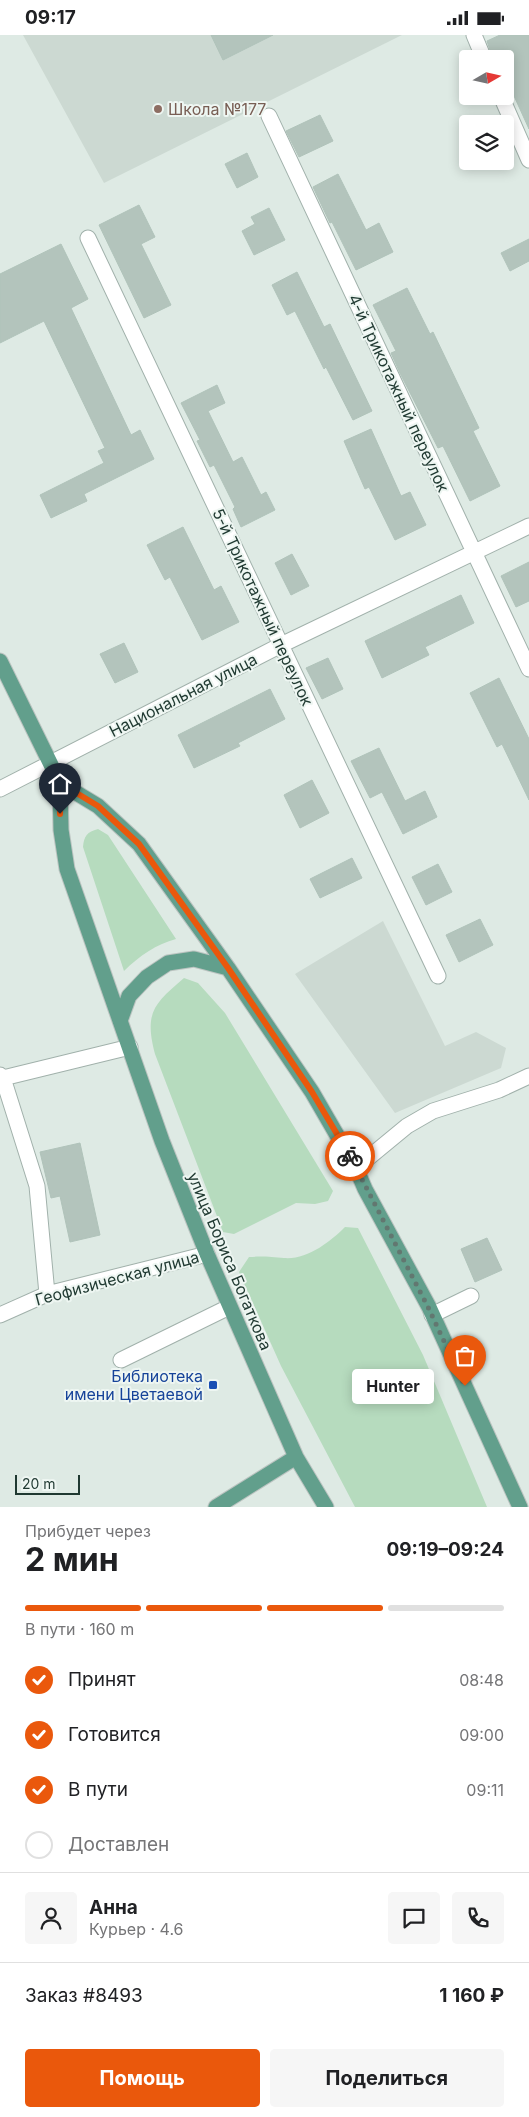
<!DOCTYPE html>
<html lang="ru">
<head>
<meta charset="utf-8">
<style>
  body { margin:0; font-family:Inter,sans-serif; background:#f6f6f6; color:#202124; height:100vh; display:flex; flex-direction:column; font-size:19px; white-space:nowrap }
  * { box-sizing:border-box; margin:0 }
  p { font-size:16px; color:#757577 }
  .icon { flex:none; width:28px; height:28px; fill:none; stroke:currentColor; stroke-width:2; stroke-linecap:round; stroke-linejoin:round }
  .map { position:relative; height:1472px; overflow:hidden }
  .sheet { display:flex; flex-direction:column; background:#fff; flex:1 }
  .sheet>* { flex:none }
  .needle { width:32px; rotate:81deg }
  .buttons { position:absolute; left:459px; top:15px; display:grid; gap:10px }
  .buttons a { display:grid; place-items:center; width:55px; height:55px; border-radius:5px; background:#fff; box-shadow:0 2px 12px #0003; font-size:25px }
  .scale { position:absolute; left:15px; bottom:12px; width:65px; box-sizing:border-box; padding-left:5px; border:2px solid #1f3931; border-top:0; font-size:14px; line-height:18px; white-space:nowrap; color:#1f3931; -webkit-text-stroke:4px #eef6f2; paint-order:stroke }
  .pin { position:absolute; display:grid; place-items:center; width:42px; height:42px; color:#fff; margin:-51px -21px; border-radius:50% 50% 50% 0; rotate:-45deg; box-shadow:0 0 5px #0007 }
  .pin .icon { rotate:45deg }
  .courier { position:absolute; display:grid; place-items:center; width:50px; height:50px; margin:-25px; border:4px solid #ea580c; border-radius:50%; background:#fff; color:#222; box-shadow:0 1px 6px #0007 }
  .bubble { position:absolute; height:35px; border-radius:5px; background:#fff; box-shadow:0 2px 12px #0003; font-size:16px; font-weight:700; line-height:35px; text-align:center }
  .headline em { font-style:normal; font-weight:700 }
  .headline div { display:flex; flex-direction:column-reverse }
  .headline { display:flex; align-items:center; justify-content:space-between; height:85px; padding:0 25px }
  h1 { font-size:32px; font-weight:700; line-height:38px }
  .bar { display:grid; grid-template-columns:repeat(4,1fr); gap:8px 5px; align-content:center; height:60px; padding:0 25px }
  .bar i { height:6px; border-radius:4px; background:#e0e0e0 }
  .bar .selected { background:#ea580c }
  .bar p { grid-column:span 4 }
  .line { display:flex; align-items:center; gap:12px; padding:0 25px; border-top:1px solid #e0e0e0 }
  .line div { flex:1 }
  .round { display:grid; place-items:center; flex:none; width:52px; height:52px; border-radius:5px; background:#f6f6f6 }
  ol { padding:0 25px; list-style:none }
  li { display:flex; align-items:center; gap:15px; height:55px }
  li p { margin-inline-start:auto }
  li .icon { padding:5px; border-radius:50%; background:#ea580c; color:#fff; stroke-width:4 }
  li:last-child { color:#757577 }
  li i { width:28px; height:28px; border:2px solid #e0e0e0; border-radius:50% }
  .cta { display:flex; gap:10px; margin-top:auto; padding:10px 25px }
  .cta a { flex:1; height:58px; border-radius:5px; background:#ea580c; color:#fff; font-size:20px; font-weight:700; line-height:58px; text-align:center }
  .cta a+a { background:#f6f6f6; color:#202124 }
  .status { display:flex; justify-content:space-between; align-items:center; height:35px; padding:0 25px; background:#fff; direction:ltr }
  .status svg { height:14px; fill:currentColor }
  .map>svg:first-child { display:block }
</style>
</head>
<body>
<div class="status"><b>09:17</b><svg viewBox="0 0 49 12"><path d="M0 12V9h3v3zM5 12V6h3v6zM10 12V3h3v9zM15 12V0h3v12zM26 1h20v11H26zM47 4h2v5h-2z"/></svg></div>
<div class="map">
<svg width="529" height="1472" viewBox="0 0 529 1472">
  <rect width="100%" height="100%" fill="#deeae4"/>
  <path fill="#ccd9d2" d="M23,0h379l-298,148z
    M383,886l62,125 31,-14 30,16 -5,20 -106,45 -100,-139z"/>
  <path fill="#b6dbbe" d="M98,794l10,6 68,104c-19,5 -37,17 -52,32l-41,-124c1,-11 4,-15 15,-18z
    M184,943l14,5 27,30 108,178 -5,10 -13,3 -19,-1 -62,31 -11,-2 -68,-178c-11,-42 -1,-50 29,-76z
    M345,1192l13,1 65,127 64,152h-132l-74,-141 -42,-94 10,-15c13,-1 23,0 35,1 23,2 46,-16 61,-31z"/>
  <path fill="#b3c4bc" stroke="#b0c3ba" d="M211,0h62l-50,25z
    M500,0h29v94l-19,-42 -5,1v-29h-12l-6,-18z
    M320,80l13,26 -34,16 -13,-26z
    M247,118l11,24 -21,11 -12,-24z
    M338,139l28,56 13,-7 14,29 -37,18 -24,-48 -2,1 -17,-36z
    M139,170l16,32 -14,7 30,61 -27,13 -45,-93z
    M269,173l16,32 -31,15 -12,-24 13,-7 -4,-7z
    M529,204v22l-19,10 -9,-18z
    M61,209l27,55 -17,9 60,127 9,-5 14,29 -70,35 3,7 -36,17 -11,-23 64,-32 -6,-12 7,-3 -61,-127 -44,22v-69z
    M297,237l27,55 6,-3 42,87 -19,9 -27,-53 -2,2 -29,-58 -8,4 -15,-30z
    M407,253l23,46 3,-2 46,96 -6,3 27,55 -30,15 -27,-55 -5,2 -38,-75 -9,-20 5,-2 -23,-46z
    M217,350l8,18 -17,8 25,51 9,-5 19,38 5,-3 9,18 -34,17 -8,-18 2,-2 -21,-42 -4,2 -13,-26 3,-1 -19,-37z
    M371,394l30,67 9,-4 16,33 -31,15 -26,-53 -4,2 -21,-48z
    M183,492l31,63 7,-4 18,36 -37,18 -32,-63 -5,3 -18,-35z
    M292,519l17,32 -18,9 -16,-32z
    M529,527v39l-13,6 -15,-31z
    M461,560l13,28 -49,24 4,8 -47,23 -17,-37z
    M124,608l14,29 -23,11 -15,-29z
    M328,623l15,31 -21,10 -16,-31z
    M499,643l30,61v61l-27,-56 -5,3 -27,-54z
    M270,654l15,30 -47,24 2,3 -46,22 -16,-33z
    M379,713l26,53 20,-10 12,26 -34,17 -21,-42 -12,6 -19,-37z
    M312,745l17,33 -29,15 -16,-33z
    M352,823l10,20 -42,20 -10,-19z
    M438,829l14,28 -26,13 -14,-28z
    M480,884l13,26 -34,17 -13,-27z
    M80,1108l20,92 -30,7 -10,-46 -9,2 -11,-46z
    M487,1203l15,32 -27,12 -14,-33z"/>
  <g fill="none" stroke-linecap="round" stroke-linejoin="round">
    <defs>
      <path id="minor" d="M474,0l10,24
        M501,61l28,64
        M269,81l260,553
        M88,203l350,738
        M0,754l281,-144 248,-119
        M0,1040l3,3 34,108 10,108
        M3,1043l127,-31
        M356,1133l51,-42 26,-15 66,-21 30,-14
        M0,1280l47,-21 160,-40
        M432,1280l39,-19
        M121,1325l108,-53"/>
      <path id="major" d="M0,626l60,122 1,47 6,39 95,272 45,113 89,203 30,50
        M60,748l38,23 41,38 89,124 84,124 44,76 9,21 64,118 91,200
        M120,986l9,-25 18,-19 21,-14 26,-4 34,9
        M216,1472l80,-50"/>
    </defs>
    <use href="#minor" stroke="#a1b1ab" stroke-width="17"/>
    <use href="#major" stroke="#bcc4c1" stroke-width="17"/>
    <use href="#minor" stroke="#fff" stroke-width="15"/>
    <use href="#major" stroke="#629f8c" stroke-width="15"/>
  </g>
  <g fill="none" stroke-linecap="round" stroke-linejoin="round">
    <path stroke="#627770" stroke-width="5" stroke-dasharray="0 9" d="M350,1121l78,151 37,79"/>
    <path stroke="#ea580c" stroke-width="6" d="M60,779v-31l38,23 41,38 89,124 84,124 38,64"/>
  </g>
  <circle fill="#8d6e63" stroke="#eef6f2" stroke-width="2" cx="158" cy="74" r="5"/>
  <rect fill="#1a4fb4" stroke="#eef6f2" stroke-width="2" x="208" y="1345" width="10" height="10" rx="2.5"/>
  <g text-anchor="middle" stroke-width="4" stroke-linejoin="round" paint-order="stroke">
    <g font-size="16" fill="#785e54" stroke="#eef6f2" text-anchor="start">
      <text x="168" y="80">Школа №177</text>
    </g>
    <g font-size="16" fill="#1f3931" stroke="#eef6f2">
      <text transform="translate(399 358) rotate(65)" y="6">4-й Трикотажный переулок</text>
      <text transform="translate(263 572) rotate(65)" y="6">5-й Трикотажный переулок</text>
      <text transform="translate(183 660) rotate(-27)" y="6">Национальная улица</text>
      <text transform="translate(230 1226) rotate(67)" y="6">улица Бориса Богаткова</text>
      <text transform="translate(117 1243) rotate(-15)" y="6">Геофизическая улица</text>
    </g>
    <g font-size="16" fill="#164399" stroke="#eef6f2" text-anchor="end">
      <text x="203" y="1347">Библиотека<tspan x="203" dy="18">имени Цветаевой</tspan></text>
    </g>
  </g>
</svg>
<div class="buttons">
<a><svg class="needle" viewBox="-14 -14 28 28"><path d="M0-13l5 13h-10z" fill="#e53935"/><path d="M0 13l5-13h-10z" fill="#757577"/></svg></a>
<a><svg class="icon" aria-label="layers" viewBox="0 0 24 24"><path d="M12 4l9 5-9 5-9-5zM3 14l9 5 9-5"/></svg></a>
</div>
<div class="scale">20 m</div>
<div class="pin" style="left:465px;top:1351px;background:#ea580c"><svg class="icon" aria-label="bag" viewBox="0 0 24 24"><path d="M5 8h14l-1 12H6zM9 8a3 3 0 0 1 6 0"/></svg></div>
<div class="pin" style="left:60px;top:779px;background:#1f2937"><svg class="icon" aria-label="home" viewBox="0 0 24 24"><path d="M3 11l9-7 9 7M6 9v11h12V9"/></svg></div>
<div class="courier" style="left:350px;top:1121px"><svg class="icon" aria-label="bike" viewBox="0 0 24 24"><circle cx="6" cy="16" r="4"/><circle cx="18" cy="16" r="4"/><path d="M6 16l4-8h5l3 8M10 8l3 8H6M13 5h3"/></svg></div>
<div class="bubble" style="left:352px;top:1334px;width:82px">Hunter</div>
</div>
<section class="sheet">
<div class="headline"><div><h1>2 мин</h1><p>Прибудет через</p></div><em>09:19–09:24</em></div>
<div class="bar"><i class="selected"></i><i class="selected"></i><i class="selected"></i><i></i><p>В пути · 160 m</p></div>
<ol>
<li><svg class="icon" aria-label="check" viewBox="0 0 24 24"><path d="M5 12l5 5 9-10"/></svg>Принят<p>08:48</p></li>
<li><svg class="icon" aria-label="check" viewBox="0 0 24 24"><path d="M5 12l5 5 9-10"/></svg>Готовится<p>09:00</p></li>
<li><svg class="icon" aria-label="check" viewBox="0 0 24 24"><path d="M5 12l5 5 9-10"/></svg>В пути<p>09:11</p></li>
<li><i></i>Доставлен</li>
</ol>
<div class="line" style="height:90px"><a class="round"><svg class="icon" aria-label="person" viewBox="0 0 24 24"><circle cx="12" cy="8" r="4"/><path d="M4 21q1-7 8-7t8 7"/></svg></a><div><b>Анна</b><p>Курьер · 4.6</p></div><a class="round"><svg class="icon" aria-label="chat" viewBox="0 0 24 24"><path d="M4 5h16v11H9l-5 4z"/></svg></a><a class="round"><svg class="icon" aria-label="phone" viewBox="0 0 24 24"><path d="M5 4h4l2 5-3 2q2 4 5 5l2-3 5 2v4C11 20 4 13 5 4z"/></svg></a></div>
<div class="line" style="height:65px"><div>Заказ #8493</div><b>1 160 ₽</b></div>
<div class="cta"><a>Помощь</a><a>Поделиться</a></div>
</section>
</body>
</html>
